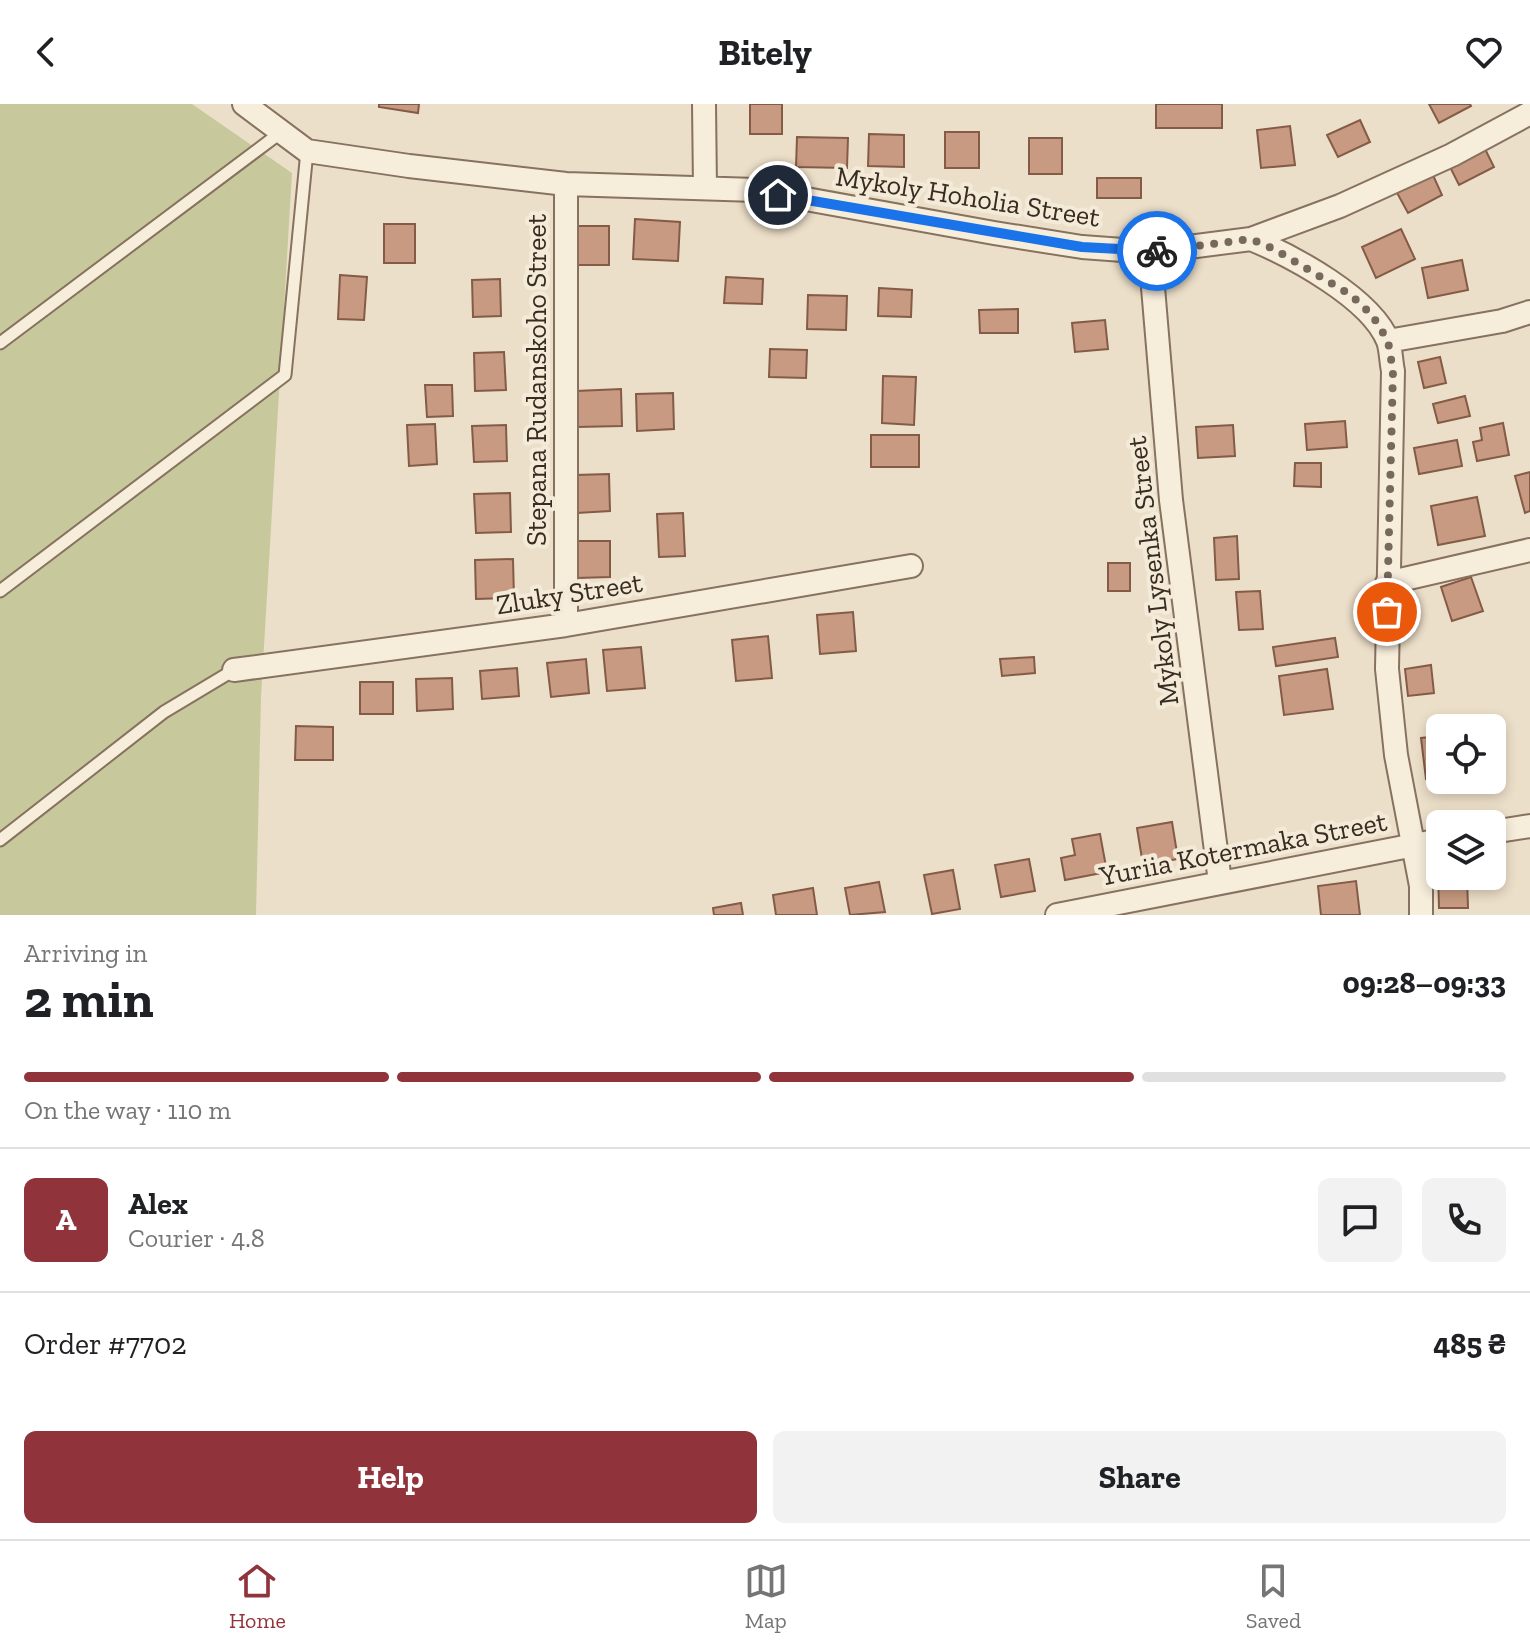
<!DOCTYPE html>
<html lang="en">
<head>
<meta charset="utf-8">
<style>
  body { margin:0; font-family:"Zilla Slab",serif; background:#f2f2f2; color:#202124; height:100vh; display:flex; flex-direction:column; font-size:30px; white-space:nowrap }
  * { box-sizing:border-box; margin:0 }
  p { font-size:26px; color:#757577 }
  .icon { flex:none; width:44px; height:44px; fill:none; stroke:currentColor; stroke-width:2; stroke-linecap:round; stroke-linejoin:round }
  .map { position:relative; height:811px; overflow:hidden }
  .sheet { display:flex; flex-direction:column; background:#fff; flex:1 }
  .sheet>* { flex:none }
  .tools { position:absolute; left:1426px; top:610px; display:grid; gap:16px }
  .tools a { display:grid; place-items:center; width:80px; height:80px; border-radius:12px; background:#fff; box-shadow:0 4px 12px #0003; font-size:40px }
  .pin { position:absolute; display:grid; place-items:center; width:68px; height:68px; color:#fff; margin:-34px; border:4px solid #fff; border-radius:50%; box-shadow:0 2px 8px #0007 }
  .courier { position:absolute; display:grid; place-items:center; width:80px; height:80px; margin:-40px; border:6px solid #1a73e8; border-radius:50%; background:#fff; color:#222; box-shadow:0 2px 10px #0007 }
  .head em { font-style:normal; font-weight:700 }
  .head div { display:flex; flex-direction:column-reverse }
  .head { display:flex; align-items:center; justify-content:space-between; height:136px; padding:0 24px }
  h1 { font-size:52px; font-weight:700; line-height:60px }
  .bar { display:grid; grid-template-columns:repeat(4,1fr); gap:12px 8px; align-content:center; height:96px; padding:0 24px }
  .bar i { height:10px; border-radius:6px; background:#e0e0e0 }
  .bar .on { background:#91333a }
  .bar p { grid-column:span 4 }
  .line { display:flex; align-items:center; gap:20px; padding:0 24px; border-top:2px solid #e0e0e0 }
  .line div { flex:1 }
  .round { display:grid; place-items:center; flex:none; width:84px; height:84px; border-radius:12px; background:#f2f2f2 }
  .action { display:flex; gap:16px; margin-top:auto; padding:16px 24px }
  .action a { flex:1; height:92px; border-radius:12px; background:#91333a; color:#fff; font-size:32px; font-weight:700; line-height:92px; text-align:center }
  .action a+a { background:#f2f2f2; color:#202124 }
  header { display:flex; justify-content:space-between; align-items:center; height:104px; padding:0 24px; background:#fff; font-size:36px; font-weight:700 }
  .menu { display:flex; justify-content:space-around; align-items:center; height:112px; border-top:2px solid #e0e0e0; background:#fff; font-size:22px; color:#757577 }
  .menu a { display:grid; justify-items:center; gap:4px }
  .menu .on { color:#91333a }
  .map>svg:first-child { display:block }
</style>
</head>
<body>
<header><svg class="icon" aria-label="back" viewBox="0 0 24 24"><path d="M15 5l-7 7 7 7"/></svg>Bitely<svg class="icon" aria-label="heart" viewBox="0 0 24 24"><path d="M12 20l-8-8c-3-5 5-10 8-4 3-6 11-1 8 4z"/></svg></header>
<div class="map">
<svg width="1530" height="811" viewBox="0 0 1530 811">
  <rect width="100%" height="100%" fill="#ecdfc9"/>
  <path fill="#c7c99d" d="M0,0h192l100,69 -31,524 -5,218h-256z"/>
  <path fill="#c79a81" stroke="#845b46" stroke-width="2" d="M379,0h40l-1,9 -39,-6z
    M750,0h32v30h-32z
    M1156,0h66v24h-66z
    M1429,0h41l1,2 -32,17z
    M1360,16l10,22 -32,15 -11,-22z
    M1290,22l5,39 -34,3 -4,-38z
    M945,28h34v36h-34z
    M869,30l35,1v32l-36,-1z
    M797,33l51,1 -1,30 -51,-1z
    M1029,34h33v36h-33z
    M1485,45l9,18 -35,18 -9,-18z
    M1432,69l10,22 -34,18 -12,-22z
    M1097,74h44v20h-44z
    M635,115l45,3 -2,39 -45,-2z
    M384,120h31v39h-31z
    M571,122h38v39h-38z
    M1401,125l14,30 -39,19 -14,-31z
    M1462,156l6,30 -40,8 -6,-30z
    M340,171l27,2 -3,43 -26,-1z
    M726,173l37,2 -1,25 -38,-1z
    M500,175l1,37 -28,1 -1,-37z
    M879,184l33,2 -1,27 -33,-1z
    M808,191l39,1 -1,34 -39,-1z
    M1018,205v24h-38l-1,-23z
    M1105,216l3,29 -33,3 -3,-29z
    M770,245l37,1 -1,28 -37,-1z
    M504,248l2,38 -31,1 -1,-38z
    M1440,253l6,26 -22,5 -6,-26z
    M883,272l33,1 -2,48 -32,-2z
    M425,281h27l1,31 -26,1z
    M621,285l1,37 -45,1 -1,-36z
    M673,289l1,36 -37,2 -1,-37z
    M1465,292l5,20 -32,7 -5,-19z
    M1345,317l2,26 -40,3 -2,-26z
    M1503,319l6,32 -32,6 -4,-19 9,-2 -2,-12z
    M435,320l2,40 -28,2 -2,-41z
    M506,321l1,36 -33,1 -2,-36z
    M1233,321l2,31 -37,2 -2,-31z
    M871,331h48v32h-48z
    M1457,336l5,26 -43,8 -5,-26z
    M1295,359h26v24l-27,-1z
    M1530,368v39l-5,2 -10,-37z
    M609,370l1,37 -33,2 -2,-38z
    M510,389l1,39 -35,1 -2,-39z
    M1477,393l8,39 -47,9 -7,-39z
    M683,409l2,43 -26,1 -2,-43z
    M1237,432l2,43 -23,1 -2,-42z
    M577,437h33v36l-33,1z
    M513,455l1,39 -38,1 -1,-39z
    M1108,459h22v28h-22z
    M1471,473l12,34 -31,10 -11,-34z
    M1260,487l3,38 -24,1 -3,-38z
    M853,508l3,39 -36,3 -3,-39z
    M768,532l4,42 -36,3 -4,-41z
    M1335,534l3,19 -62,9 -3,-19z
    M641,543l4,41 -38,3 -4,-41z
    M1034,553l1,16 -33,3 -2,-17z
    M586,555l3,34 -38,4 -4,-34z
    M1431,561l3,28 -26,3 -3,-27z
    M517,564l2,28 -37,3 -2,-28z
    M1327,565l6,40 -49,6 -5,-39z
    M452,574l1,31 -36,2 -1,-32z
    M360,578h33v32h-33z
    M296,622l37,1v33h-38z
    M1440,632v41l-14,2 -5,-41z
    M1172,718l6,37 -35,6 -6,-37z
    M1100,730l7,38 -42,8 -4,-22 14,-3 -3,-16z
    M1029,755l6,32 -34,6 -6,-32z
    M953,766l7,39 -28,5 -8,-39z
    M1438,767l2,5h27l1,32h-29z
    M1356,777l4,34h-39l-3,-29z
    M879,778l6,30 -35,3 -5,-27z
    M813,784l4,27h-41l-3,-20z
    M741,799l2,12h-29l-1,-7z"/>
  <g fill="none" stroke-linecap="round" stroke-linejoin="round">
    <defs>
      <path id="lane" d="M0,239l280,-210
        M0,487l285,-216 22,-224
        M0,736l164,-128 70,-42"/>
      <path id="street" d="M244,0l63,47 102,15 157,18 190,6 238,43 88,14 68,5 101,-13 89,-33 112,-51 78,-42
        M704,0l1,84
        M1251,135c41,17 120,59 137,102 3,8 3,21 5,30l-6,298 9,86 25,131v29
        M1150,148l21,248 49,382
        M1388,237l114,-20 28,-9
        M1387,479l143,-33
        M566,521v-441
        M234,566l332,-45 345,-59
        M1492,728l38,-6
        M1057,811l383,-75"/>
    </defs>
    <use href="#lane" stroke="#87715f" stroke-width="15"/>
    <use href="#street" stroke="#87715f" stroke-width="26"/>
    <use href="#lane" stroke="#f7eddb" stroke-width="11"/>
    <use href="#street" stroke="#f7eddb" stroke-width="22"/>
  </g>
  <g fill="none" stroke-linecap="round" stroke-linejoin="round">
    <path stroke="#776a5c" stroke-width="8" stroke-dasharray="0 14.4" d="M1157,147l94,-12 23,10 77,46 21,20 16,26 5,30 -6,241"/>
    <path stroke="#1a73e8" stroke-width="10" d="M778,91l304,52 75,4"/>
  </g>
  <g text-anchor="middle" stroke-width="8" stroke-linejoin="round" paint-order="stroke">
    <g font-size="28" fill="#382b21" stroke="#f3ead8">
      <text transform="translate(968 92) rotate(9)" y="10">Mykoly Hoholia Street</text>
      <text transform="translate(536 276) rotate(-90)" y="10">Stepana Rudanskoho Street</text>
      <text transform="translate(1152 467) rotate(-97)" y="10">Mykoly Lysenka Street</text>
      <text transform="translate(569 489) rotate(-9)" y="10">Zluky Street</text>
      <text transform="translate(1243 744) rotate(-11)" y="10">Yuriia Kotermaka Street</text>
    </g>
  </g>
</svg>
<div class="tools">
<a><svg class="icon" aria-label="locate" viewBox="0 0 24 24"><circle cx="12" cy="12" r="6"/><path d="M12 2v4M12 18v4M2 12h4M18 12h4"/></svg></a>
<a><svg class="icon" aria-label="layers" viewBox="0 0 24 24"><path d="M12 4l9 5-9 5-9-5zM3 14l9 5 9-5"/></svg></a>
</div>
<div class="pin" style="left:1387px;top:508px;background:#ea580c"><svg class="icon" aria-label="bag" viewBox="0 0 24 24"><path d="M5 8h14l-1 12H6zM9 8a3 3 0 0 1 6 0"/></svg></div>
<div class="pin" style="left:778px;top:91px;background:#1f2937"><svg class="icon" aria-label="home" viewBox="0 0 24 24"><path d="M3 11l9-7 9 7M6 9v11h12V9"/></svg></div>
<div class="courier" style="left:1157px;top:147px"><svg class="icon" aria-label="bike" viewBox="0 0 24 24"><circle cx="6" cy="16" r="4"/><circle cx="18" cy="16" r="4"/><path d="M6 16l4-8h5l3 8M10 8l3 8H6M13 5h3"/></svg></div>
</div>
<section class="sheet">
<div class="head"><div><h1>2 min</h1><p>Arriving in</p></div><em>09:28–09:33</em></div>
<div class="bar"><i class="on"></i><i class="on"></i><i class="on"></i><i></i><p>On the way · 110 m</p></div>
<div class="line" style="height:144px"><b class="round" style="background:#91333a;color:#fff">A</b><div><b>Alex</b><p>Courier · 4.8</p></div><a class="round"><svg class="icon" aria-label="chat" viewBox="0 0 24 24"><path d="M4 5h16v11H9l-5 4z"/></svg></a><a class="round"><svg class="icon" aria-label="phone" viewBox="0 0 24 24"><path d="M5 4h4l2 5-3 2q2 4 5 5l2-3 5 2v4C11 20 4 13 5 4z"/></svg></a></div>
<div class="line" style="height:104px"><div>Order #7702</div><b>485 ₴</b></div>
<div class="action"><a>Help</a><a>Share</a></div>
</section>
<nav class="menu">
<a class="on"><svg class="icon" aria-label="home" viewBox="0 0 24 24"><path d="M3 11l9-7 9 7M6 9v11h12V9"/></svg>Home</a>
<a><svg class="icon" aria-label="map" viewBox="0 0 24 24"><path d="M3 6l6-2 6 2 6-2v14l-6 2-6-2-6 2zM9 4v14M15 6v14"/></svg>Map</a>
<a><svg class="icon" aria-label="saved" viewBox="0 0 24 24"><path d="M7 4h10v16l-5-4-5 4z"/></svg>Saved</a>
</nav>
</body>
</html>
